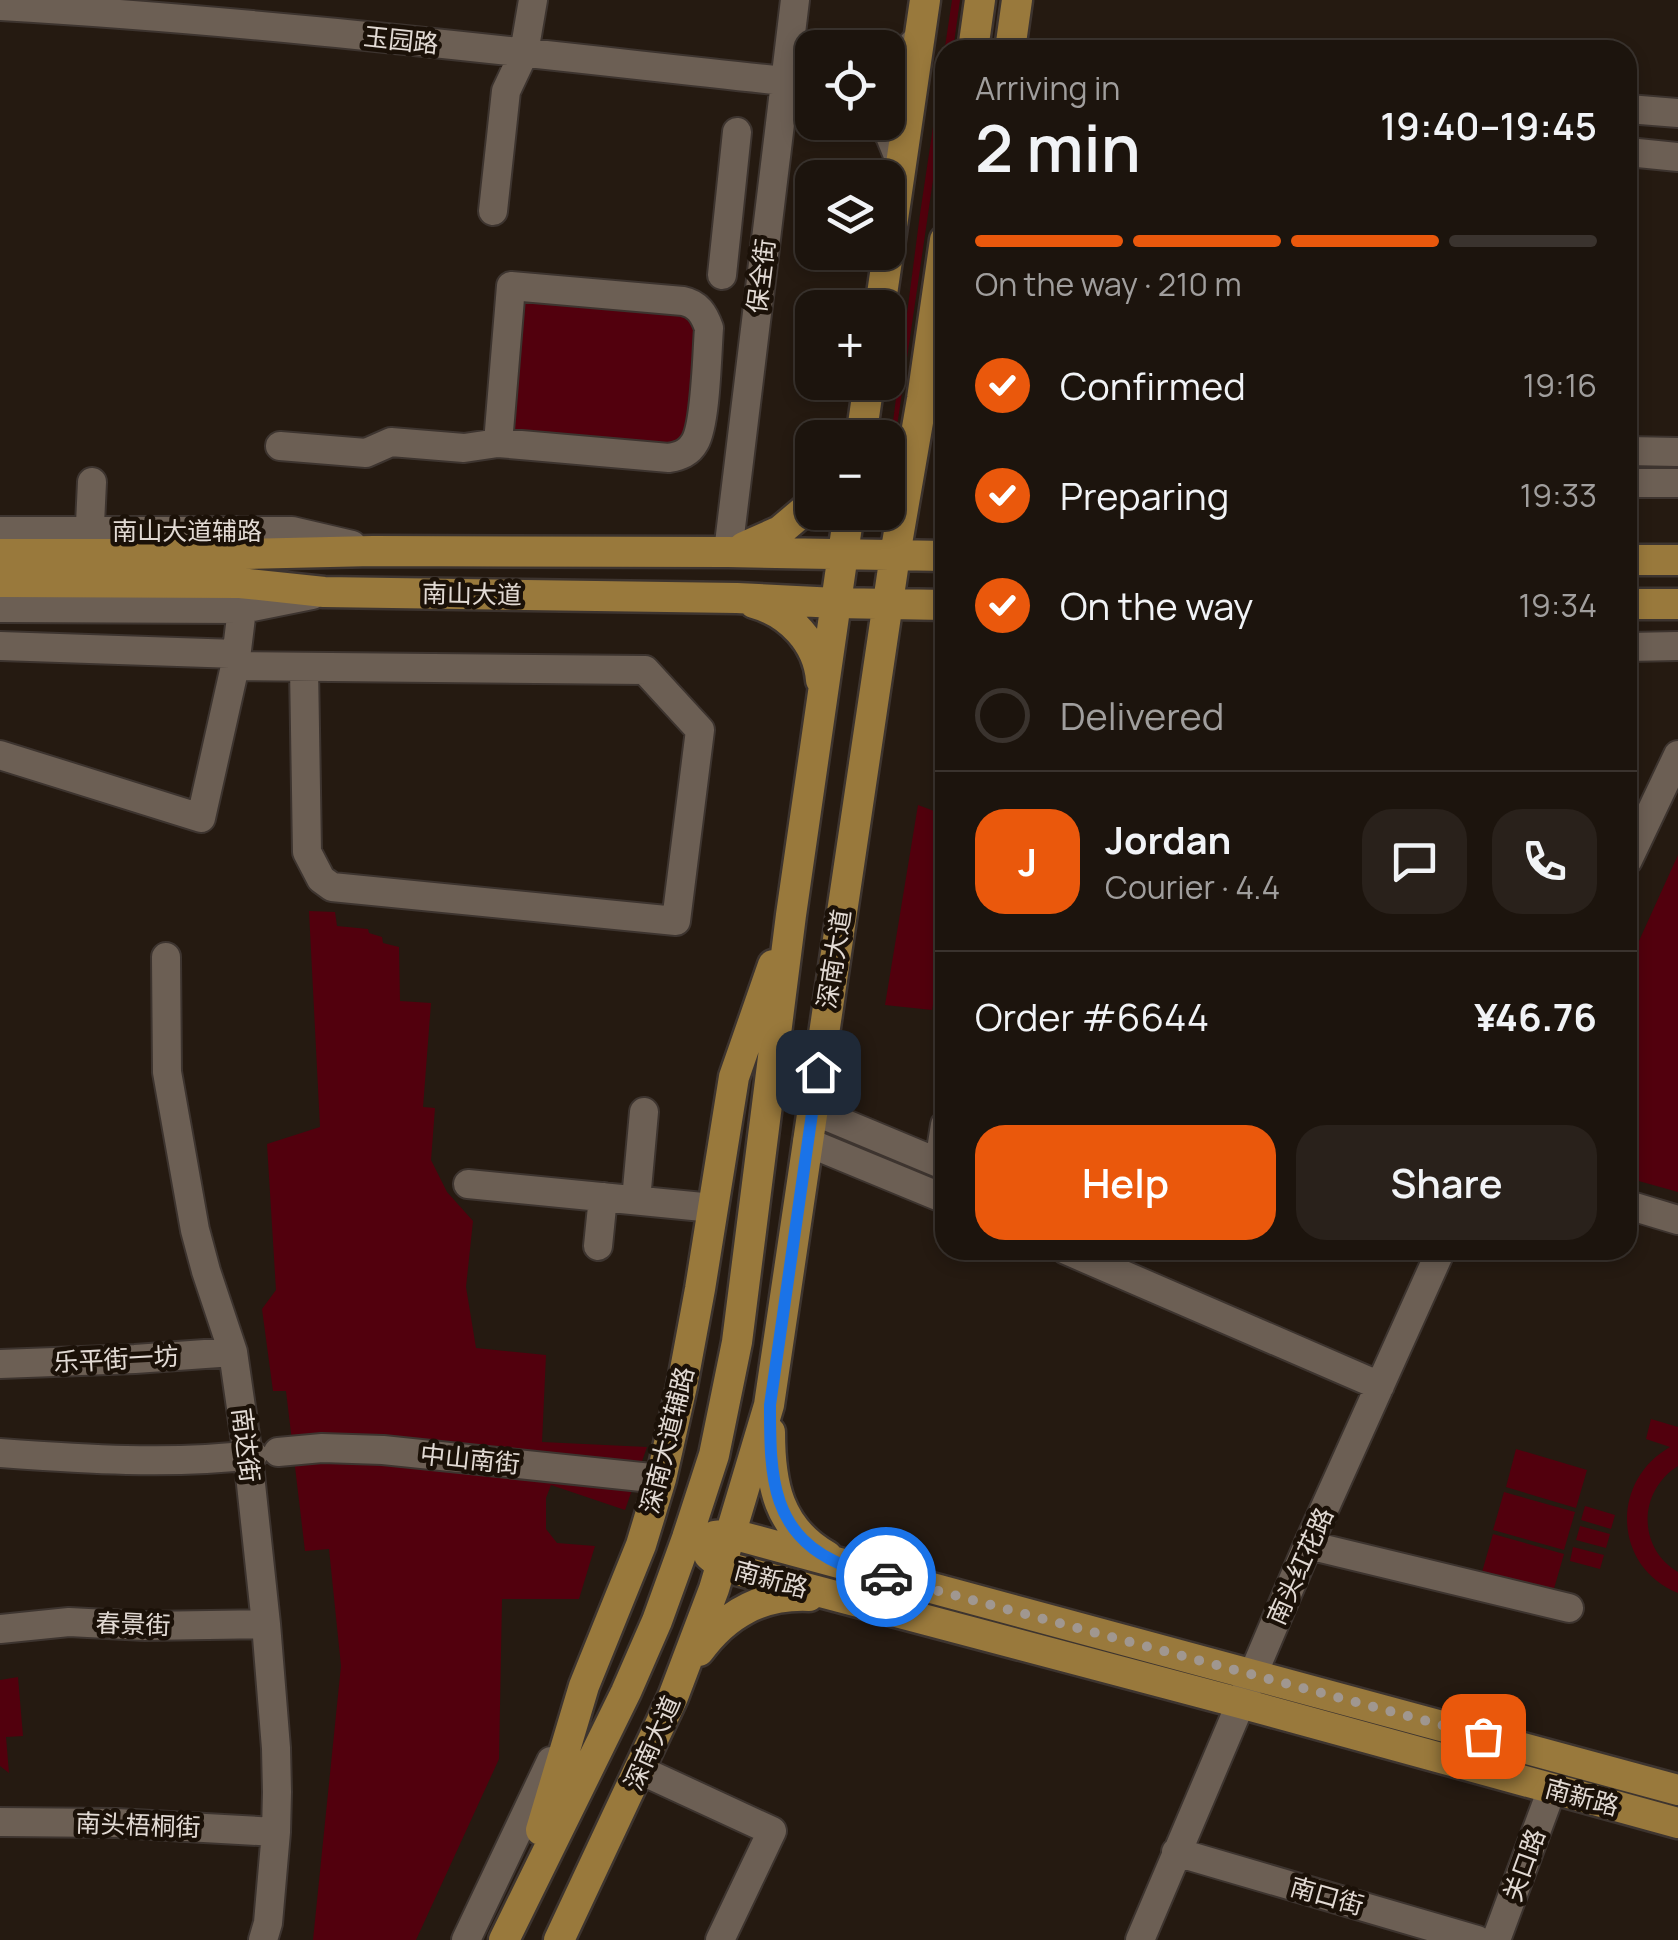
<!DOCTYPE html>
<html lang="en">
<head>
<meta charset="utf-8">
<style>
  body { margin:0; font-family:Manrope,"Noto Sans SC",sans-serif; background:#29211b; color:#f1f3f6; height:100vh; display:flex; flex-direction:column; font-size:38px; white-space:nowrap }
  * { box-sizing:border-box; margin:0 }
  p { font-size:32px; color:#a09e9d }
  .icon { flex:none; width:55px; height:55px; fill:none; stroke:currentColor; stroke-width:2; stroke-linecap:round; stroke-linejoin:round }
  .map { position:relative; flex:1; overflow:hidden }
  .details { position:absolute; left:935px; top:40px; width:702px; height:1220px; display:flex; flex-direction:column; background:#1c140d; border-radius:30px; box-shadow:0 5px 15px #0003,0 0 0 2px #3a332e }
  .details>* { flex:none }
  .fabs { position:absolute; left:795px; top:30px; display:grid; gap:20px }
  .fabs a { display:grid; place-items:center; width:110px; height:110px; border-radius:20px; background:#1c140d; box-shadow:0 5px 15px #0003,0 0 0 2px #3a332e; font-size:50px }
  .pin { position:absolute; display:grid; place-items:center; width:85px; height:85px; color:#fff; margin:-42px; border-radius:20px; box-shadow:0 5px 15px #0006 }
  .courier { position:absolute; display:grid; place-items:center; width:100px; height:100px; margin:-50px; border:8px solid #1a73e8; border-radius:50%; background:#fff; color:#222; box-shadow:0 2px 12px #0007 }
  .head em { font-style:normal; font-weight:600 }
  .head div { display:flex; flex-direction:column-reverse }
  .head { display:flex; align-items:center; justify-content:space-between; height:170px; padding:0 40px }
  h1 { font-size:65px; font-weight:600; line-height:75px }
  .bar { display:grid; grid-template-columns:repeat(4,1fr); gap:15px 10px; align-content:center; height:120px; padding:0 40px }
  .bar i { height:12px; border-radius:8px; background:#3a332e }
  .bar .active { background:#ea580c }
  .bar p { grid-column:span 4 }
  .line { display:flex; align-items:center; gap:25px; padding:0 40px; border-top:2px solid #3a332e }
  .line div { flex:1 }
  .round { display:grid; place-items:center; flex:none; width:105px; height:105px; border-radius:30px; background:#29211b }
  ol { padding:0 40px; list-style:none }
  li { display:flex; align-items:center; gap:30px; height:110px }
  li p { margin-inline-start:auto }
  li .icon { padding:10px; border-radius:50%; background:#ea580c; color:#fff; stroke-width:4 }
  li:last-child { color:#a09e9d }
  li i { width:55px; height:55px; border:5px solid #3a332e; border-radius:50% }
  .button { display:flex; gap:20px; margin-top:auto; padding:20px 40px }
  .button a { flex:1; height:115px; border-radius:30px; background:#ea580c; color:#fff; font-size:40px; font-weight:600; line-height:115px; text-align:center }
  .button a+a { background:#29211b; color:#f1f3f6 }
  .map>svg:first-child { display:block }
</style>
</head>
<body>
<div class="map">
<svg width="1678" height="1940" viewBox="0 0 1678 1940">
  <rect width="100%" height="100%" fill="#251a11"/>
  <path fill="#52000d" d="M952,0h8l-7,50h-8v48l-57,390v-28l32,-246z
    M523,299l166,12 12,26 -17,109 -160,-9 -13,-8z
    M918,805l27,10v139l-3,2 -10,54 -47,-5z
    M1678,855v337l-50,-14v-213z
    M309,911l26,1 2,14 31,3 1,4 13,4 1,6 16,4 1,54 31,2 -8,104 12,1 -4,52 16,32 26,29 -7,66 10,61 70,7 -4,87 105,5 -22,63 -74,-25 -5,13v31l11,14 38,3 -16,53h-77l-3,160 -83,181h-103l28,-274 -12,-117 -24,2 -19,-160h-13l-11,-82 14,-19 -9,-146 53,-17z
    M1651,1419l27,8v39c-40,25 -41,82 0,106v21c-65,-26 -68,-112 -8,-146l-24,-8z
    M1516,1449l71,21 -11,38 -70,-21z
    M1504,1492l71,20 -11,38 -71,-20z
    M1585,1506l30,9 -4,14 -30,-9z
    M1580,1526l30,8 -4,14 -30,-8z
    M1493,1534l71,20 -11,38 -71,-20z
    M1573,1547l31,8 -4,14 -30,-8z
    M18,1677l5,59 -17,1 3,36 -9,-7v-86z"/>
  <g fill="none" stroke-linecap="round" stroke-linejoin="round">
    <defs>
      <path id="minor" d="M0,6c262,15 523,47 784,75l28,6
        M888,65l16,-12 15,-15
        M1628,109l50,4
        M881,122l9,14 11,27
        M1628,152l50,5
        M493,211l13,-120 18,-38 9,-53
        M722,275l15,-143
        M280,446l86,7 25,-11 73,6 34,-5 171,15c11,-2 20,-5 26,-16 11,-19 12,-89 14,-114 -5,-14 -11,-24 -26,-27l-172,-15 -13,157
        M1628,451l50,1
        M1628,483h50
        M0,531h292l60,14
        M89,545l3,-63
        M728,552l67,-552
        M0,608l242,1 70,-14
        M0,646l237,8
        M1628,647l50,-1
        M235,666l410,4 55,60 -24,191 -344,-34 -11,-8 -14,-27 -3,-185
        M0,755l201,63 34,-152 7,-57
        M1628,860l50,-105
        M166,957l1,115 28,158 11,41 27,81 15,104 18,168 10,124 1,44 -1,40 -8,91 -5,17
        M812,1110l127,53 6,-38
        M807,1142l138,57
        M468,1184l245,24
        M636,1200l8,-88
        M1628,1205l50,15
        M598,1246l5,-49
        M1066,1250l314,136
        M0,1364l135,-5 98,-7
        M278,1452l44,-4 61,2 278,29
        M0,1453c83,6 170,12 253,2
        M1308,1545l261,63
        M0,1629l69,-7 76,4 121,-2
        M640,1770l132,61 -52,109
        M0,1822l116,1 160,9
        M1176,1852l301,88
        M466,1940l85,-179
        M1140,1940l168,-395 133,-295
        M1496,1940l56,-151"/>
      <path id="major" d="M973,50l7,-50
        M1010,50l7,-50
        M880,308l45,-308
        M861,438l8,-56
        M744,547l36,-16 32,-27
        M0,554h244l129,-3 355,1 217,4
        M1628,560h50
        M0,582l240,1 84,9 413,6 99,5 109,2
        M754,603c36,10 64,40 67,77
        M1628,604h50
        M770,1432c0,52 8,96 57,124
        M715,1536l17,-2 946,256
        M709,1555l13,11 518,137 438,120
        M699,1651c27,-37 62,-57 110,-55
        M541,1830l43,-144 57,-141 20,-66 21,-93 18,-97 34,-212 39,-112
        M504,1940l122,-248 31,-71 30,-83 27,-83 23,-113 54,-427 58,-403
        M559,1940l114,-243 41,-108 55,-184 126,-850 27,-156 23,-159"/>
    </defs>
    <use href="#minor" stroke="#3d342f" stroke-width="32"/>
    <use href="#major" stroke="#3d342f" stroke-width="35"/>
    <use href="#minor" stroke="#6c5f54" stroke-width="28"/>
    <use href="#major" stroke="#99793c" stroke-width="30"/>
  </g>
  <g fill="none" stroke-linecap="round" stroke-linejoin="round">
    <path stroke="#a09790" stroke-width="10" stroke-dasharray="0 18" d="M886,1577l597,159"/>
    <path stroke="#1a73e8" stroke-width="12" d="M818,1072l-48,333c0,71 0,133 78,162 12,5 25,7 38,10"/>
  </g>
  <g text-anchor="middle" stroke-width="9" stroke-linejoin="round" paint-order="stroke">
    <g font-size="25" fill="#e2dad4" stroke="#1b1108">
      <text transform="translate(401 40) rotate(6)" y="9">玉园路</text>
      <text transform="translate(761 276) rotate(-83)" y="9">保全街</text>
      <text x="187" y="540">南山大道辅路</text>
      <text transform="translate(472 594) rotate(1)" y="9">南山大道</text>
      <text transform="translate(834 959) rotate(-81)" y="9">深南大道</text>
      <text transform="translate(116 1359) rotate(-3)" y="9">乐平街一坊</text>
      <text transform="translate(667 1440) rotate(-76)" y="9">深南大道辅路</text>
      <text transform="translate(246 1445) rotate(83)" y="9">南达街</text>
      <text transform="translate(470 1459) rotate(6)" y="9">中山南街</text>
      <text transform="translate(1300 1566) rotate(-66)" y="9">南头红花路</text>
      <text transform="translate(771 1579) rotate(15)" y="9">南新路</text>
      <text transform="translate(133 1624) rotate(2)" y="9">春景街</text>
      <text transform="translate(652 1743) rotate(-66)" y="9">深南大道</text>
      <text transform="translate(1582 1797) rotate(15)" y="9">南新路</text>
      <text transform="translate(138 1825) rotate(2)" y="9">南头梧桐街</text>
      <text transform="translate(1524 1865) rotate(-70)" y="9">关口路</text>
      <text transform="translate(1327 1896) rotate(16)" y="9">南口街</text>
    </g>
  </g>
</svg>
<div class="fabs">
<a><svg class="icon" aria-label="locate" viewBox="0 0 24 24"><circle cx="12" cy="12" r="6"/><path d="M12 2v4M12 18v4M2 12h4M18 12h4"/></svg></a>
<a><svg class="icon" aria-label="layers" viewBox="0 0 24 24"><path d="M12 4l9 5-9 5-9-5zM3 14l9 5 9-5"/></svg></a>
<a>+</a>
<a>−</a>
</div>
<div class="pin" style="left:1483px;top:1736px;background:#ea580c"><svg class="icon" aria-label="bag" viewBox="0 0 24 24"><path d="M5 8h14l-1 12H6zM9 8a3 3 0 0 1 6 0"/></svg></div>
<div class="pin" style="left:818px;top:1072px;background:#1f2937"><svg class="icon" aria-label="home" viewBox="0 0 24 24"><path d="M3 11l9-7 9 7M6 9v11h12V9"/></svg></div>
<div class="courier" style="left:886px;top:1577px"><svg class="icon" aria-label="car" viewBox="0 0 24 24"><path d="M5 17H2v-5l4-1 3-4h7l3 4 3 1v5h-3M9 17h6M6 11h13"/><circle cx="7" cy="17" r="2"/><circle cx="17" cy="17" r="2"/></svg></div>
<section class="details">
<div class="head"><div><h1>2 min</h1><p>Arriving in</p></div><em>19:40–19:45</em></div>
<div class="bar"><i class="active"></i><i class="active"></i><i class="active"></i><i></i><p>On the way · 210 m</p></div>
<ol>
<li><svg class="icon" aria-label="check" viewBox="0 0 24 24"><path d="M5 12l5 5 9-10"/></svg>Confirmed<p>19:16</p></li>
<li><svg class="icon" aria-label="check" viewBox="0 0 24 24"><path d="M5 12l5 5 9-10"/></svg>Preparing<p>19:33</p></li>
<li><svg class="icon" aria-label="check" viewBox="0 0 24 24"><path d="M5 12l5 5 9-10"/></svg>On the way<p>19:34</p></li>
<li><i></i>Delivered</li>
</ol>
<div class="line" style="height:180px"><b class="round" style="background:#ea580c;color:#fff">J</b><div><b>Jordan</b><p>Courier · 4.4</p></div><a class="round"><svg class="icon" aria-label="chat" viewBox="0 0 24 24"><path d="M4 5h16v11H9l-5 4z"/></svg></a><a class="round"><svg class="icon" aria-label="phone" viewBox="0 0 24 24"><path d="M5 4h4l2 5-3 2q2 4 5 5l2-3 5 2v4C11 20 4 13 5 4z"/></svg></a></div>
<div class="line" style="height:130px"><div>Order #6644</div><b>¥46.76</b></div>
<div class="button"><a>Help</a><a>Share</a></div>
</section>
</div>
</body>
</html>
